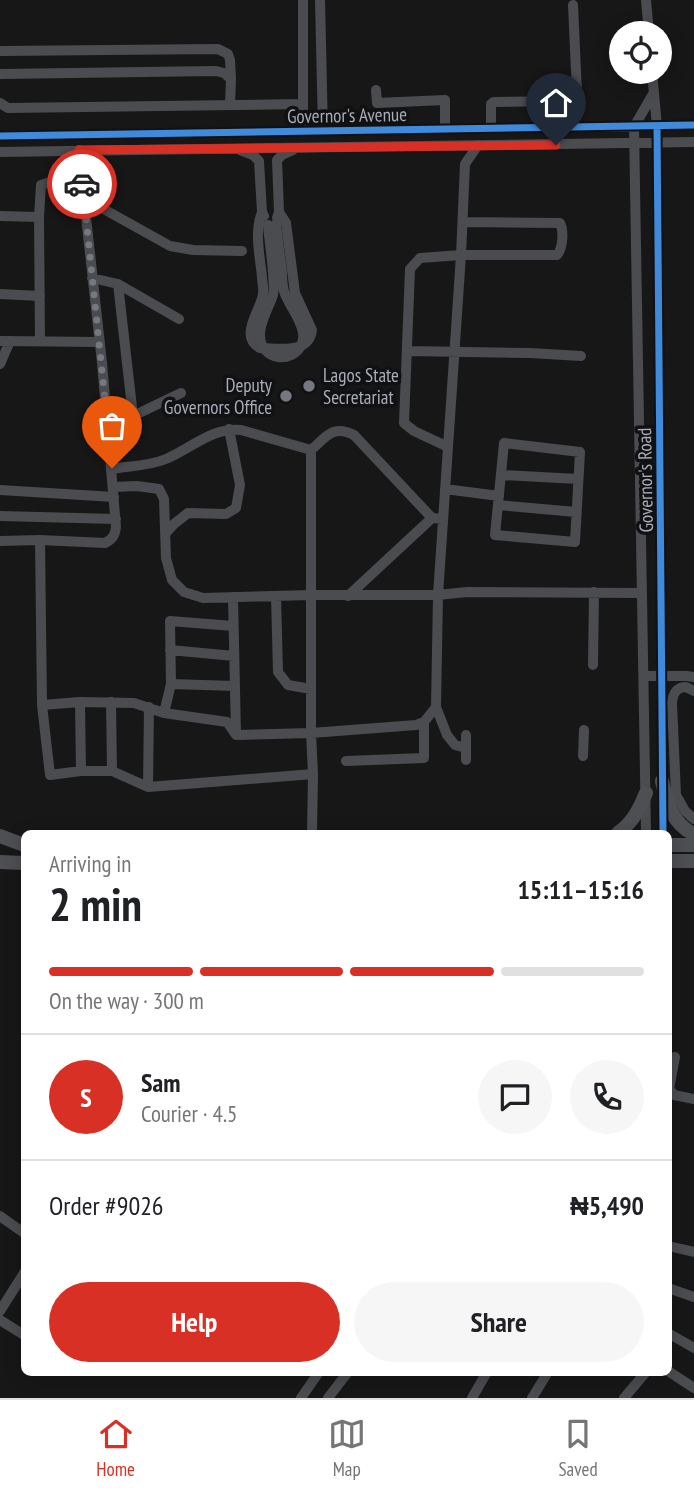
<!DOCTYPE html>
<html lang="en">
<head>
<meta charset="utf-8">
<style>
  body { margin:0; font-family:"PT Sans Narrow",sans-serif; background:#f6f6f6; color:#202124; height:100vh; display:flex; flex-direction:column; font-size:26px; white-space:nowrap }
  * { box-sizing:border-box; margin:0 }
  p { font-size:23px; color:#757577 }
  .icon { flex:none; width:38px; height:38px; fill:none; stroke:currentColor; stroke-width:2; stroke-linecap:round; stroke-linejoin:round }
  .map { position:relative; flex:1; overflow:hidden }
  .side { position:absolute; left:21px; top:830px; width:651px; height:546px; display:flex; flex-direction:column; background:#fff; border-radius:10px; box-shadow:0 4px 18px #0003 }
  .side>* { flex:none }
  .controls { position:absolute; left:609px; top:21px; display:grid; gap:14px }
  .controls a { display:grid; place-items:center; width:63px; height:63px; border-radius:50%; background:#fff; box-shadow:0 4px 18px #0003; font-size:35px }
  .pin { position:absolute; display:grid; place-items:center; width:60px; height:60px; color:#fff; margin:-72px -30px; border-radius:50% 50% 50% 0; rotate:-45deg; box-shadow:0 0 7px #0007 }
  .pin .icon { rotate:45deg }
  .courier { position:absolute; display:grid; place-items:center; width:70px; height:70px; margin:-35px; border:5px solid #d93025; border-radius:50%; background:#fff; color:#222; box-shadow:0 2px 9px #0007 }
  .headline em { font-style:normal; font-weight:700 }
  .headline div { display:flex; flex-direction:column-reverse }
  .headline { display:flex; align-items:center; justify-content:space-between; height:119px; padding:0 28px }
  h1 { font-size:46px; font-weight:700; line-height:52px }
  .bar { display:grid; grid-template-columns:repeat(4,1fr); gap:10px 7px; align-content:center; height:84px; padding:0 28px }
  .bar i { height:9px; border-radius:5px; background:#e0e0e0 }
  .bar .on { background:#d93025 }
  .bar p { grid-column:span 4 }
  .line { display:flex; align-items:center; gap:18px; padding:0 28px; border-top:2px solid #e0e0e0 }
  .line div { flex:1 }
  .round { display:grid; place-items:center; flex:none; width:74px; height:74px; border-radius:37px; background:#f6f6f6 }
  .primary-button { display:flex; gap:14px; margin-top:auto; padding:14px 28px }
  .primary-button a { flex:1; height:80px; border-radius:42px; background:#d93025; color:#fff; font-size:28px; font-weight:700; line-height:80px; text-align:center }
  .primary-button a+a { background:#f6f6f6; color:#202124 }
  .tab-bar { display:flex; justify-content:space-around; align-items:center; height:98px; border-top:2px solid #e0e0e0; background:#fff; font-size:19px; color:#757577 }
  .tab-bar a { display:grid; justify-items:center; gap:4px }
  .tab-bar .on { color:#d93025 }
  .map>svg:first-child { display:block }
</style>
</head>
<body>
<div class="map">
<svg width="694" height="1398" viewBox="0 0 694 1398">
  <rect width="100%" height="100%" fill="#171717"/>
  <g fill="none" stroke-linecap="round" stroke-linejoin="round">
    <path stroke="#4b4c50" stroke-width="10" d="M303,0v132
      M320,0l3,131
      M646,0l3,33
      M0,51l218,-2 10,5 2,6 1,19
      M652,72l5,54 6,707
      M0,74l216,-3 8,2 7,6 -1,26
      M376,90l1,13 68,-3v29
      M0,103l8,5 295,-4
      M491,129v-25l3,-2 77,-1 4,-3 2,-5 -4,-88
      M0,136l694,-11
      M79,150l2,31
      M240,150l13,5 6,6 3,51 2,4
      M0,152l694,-10
      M262,212c-8,20 -2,44 0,65 0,5 2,12 1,17 -2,16 -25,42 -3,54 18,0 49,7 52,-18l-17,-37 -9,-70 -7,-11
      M0,216l39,1
      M277,218l2,-6 -2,-52 5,-5 11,-5
      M92,278l26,6 61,35
      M118,284l15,132
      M0,294l40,2
      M0,341l100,1
      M40,341l-1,-124 2,-32 6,-2 34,-2 9,27
      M407,351l123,2 51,3
      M0,364l10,-23
      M108,422l25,-6 48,-23
      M504,443l76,9 -5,90 -80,-7z
      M448,447l-34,-16 -10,-8 6,-154 10,-11 41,-3h96c6,-7 7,-24 3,-32l-97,-1
      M311,450v283l2,41 -1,59
      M311,450c15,-13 22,-26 43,-15l78,83 11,1
      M112,469c18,-3 37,-3 54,-10 26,-11 46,-32 75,-29l70,20
      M501,475l77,4
      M114,487l23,-1 22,3 5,10 2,59 6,22 12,12 19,6 108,-3h127l29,-3 174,1
      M445,489l54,7
      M0,490l114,7
      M498,505l78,7
      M0,516l116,3
      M166,533l8,-9 14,-11 38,1 10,-6 4,-23 -11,-56
      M40,540l2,165 8,70 31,-4h31l36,16 165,-13
      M0,541l40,-1 65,3c8,-4 10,-8 11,-16l-14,-164 -16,-146 4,-9 10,-1 70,39 23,4 49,1
      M276,596l2,76 10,13 23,4
      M348,596l84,-78
      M233,597l3,138
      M170,650l64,6
      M593,665l1,-73
      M644,676h43l7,1
      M171,684l64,2
      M694,691l-8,-4c-10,0 -13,7 -14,16l4,92 9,16 9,8
      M80,702l1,69
      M111,702l1,69
      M42,705l38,-3 54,1 30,10 63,9 9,13 75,-2 105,-8 8,-3 12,-15 2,-112 23,-340 4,-91 13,-19
      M436,707l11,28 8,10 11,3
      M164,713l7,-29 -1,-63 63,5
      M466,735v25
      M583,756l1,-26
      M346,761l78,-3v-36
      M148,787l1,-80
      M646,833l-12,-706 19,-33
      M675,1057l-6,32 5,6 20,4
      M0,1216l24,17
      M668,1246l26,6
      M668,1288l26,9
      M0,1311l24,-38
      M0,1320l24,15
      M668,1333l26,15
      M668,1371l26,17
      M301,1398l18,-26
      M328,1398l20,-26
      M472,1398l15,-26
      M532,1398l16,-26
      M624,1398l22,-26"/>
    <path stroke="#4d4f52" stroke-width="14" d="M662,781c5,22 10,43 32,53
      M618,833c15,-11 21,-23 28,-40
      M0,836l24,9
      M668,845h26
      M668,861h26
      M0,862l24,1"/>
    <path stroke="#4b4c50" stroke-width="10" d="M268,225c1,15 8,57 5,70 -5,16 -22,40 -7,56 14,14 40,3 37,-18 -2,-14 -13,-26 -18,-39 -3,-7 -3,-15 -3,-22 -2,-16 -4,-32 -6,-48"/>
    <defs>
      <path id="cycleway" d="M657,126l6,707
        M0,136l694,-11"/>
    </defs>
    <use href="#cycleway" stroke="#111113" stroke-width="11"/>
    <use href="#cycleway" stroke="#408adc" stroke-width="7"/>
  </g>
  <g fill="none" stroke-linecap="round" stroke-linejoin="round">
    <path stroke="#757880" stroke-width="7" stroke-dasharray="0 12.6" d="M82,184l8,24 -4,9 26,251"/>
    <path stroke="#d93025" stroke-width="9" d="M82,184l-3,-34 477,-5"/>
  </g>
  <g fill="#757880" stroke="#111113" stroke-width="2.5">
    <circle cx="309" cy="386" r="7"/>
    <circle cx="286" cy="396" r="7"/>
  </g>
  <g text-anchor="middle" stroke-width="7" stroke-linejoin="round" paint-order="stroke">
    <g font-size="19" fill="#a8adb8" stroke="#111113">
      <text transform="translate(347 115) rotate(-1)" y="7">Governor's Avenue</text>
      <text transform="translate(645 480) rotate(-91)" y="7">Governor's Road</text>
    </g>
    <g font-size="19" fill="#a8adb8" stroke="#111113" text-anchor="start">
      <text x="323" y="382">Lagos State<tspan x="323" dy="22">Secretariat</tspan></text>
      <text x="272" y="392" text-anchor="end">Deputy<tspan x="272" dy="22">Governors Office</tspan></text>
    </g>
  </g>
</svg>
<div class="controls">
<a><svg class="icon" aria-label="locate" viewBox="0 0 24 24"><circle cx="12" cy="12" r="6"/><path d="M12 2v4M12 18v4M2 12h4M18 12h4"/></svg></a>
</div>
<div class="pin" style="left:112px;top:468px;background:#ea580c"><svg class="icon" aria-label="bag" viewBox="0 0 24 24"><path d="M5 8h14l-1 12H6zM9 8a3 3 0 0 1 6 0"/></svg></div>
<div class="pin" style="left:556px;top:145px;background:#1f2937"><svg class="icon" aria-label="home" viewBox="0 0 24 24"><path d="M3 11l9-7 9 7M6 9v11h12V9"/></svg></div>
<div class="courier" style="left:82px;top:184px"><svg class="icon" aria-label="car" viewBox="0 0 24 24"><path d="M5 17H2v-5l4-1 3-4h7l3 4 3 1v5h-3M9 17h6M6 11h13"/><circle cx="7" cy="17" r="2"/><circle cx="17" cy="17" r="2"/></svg></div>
<section class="side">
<div class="headline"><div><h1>2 min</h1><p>Arriving in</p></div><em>15:11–15:16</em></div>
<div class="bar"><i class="on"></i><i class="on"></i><i class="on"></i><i></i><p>On the way · 300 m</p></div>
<div class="line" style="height:126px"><b class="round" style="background:#d93025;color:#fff">S</b><div><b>Sam</b><p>Courier · 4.5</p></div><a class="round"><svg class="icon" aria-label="chat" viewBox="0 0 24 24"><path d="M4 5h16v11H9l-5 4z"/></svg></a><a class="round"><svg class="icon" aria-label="phone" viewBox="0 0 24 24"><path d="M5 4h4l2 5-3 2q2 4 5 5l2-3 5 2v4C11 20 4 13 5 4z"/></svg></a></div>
<div class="line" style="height:91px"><div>Order #9026</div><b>₦5,490</b></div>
<div class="primary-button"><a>Help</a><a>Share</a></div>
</section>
</div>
<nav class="tab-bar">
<a class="on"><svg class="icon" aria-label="home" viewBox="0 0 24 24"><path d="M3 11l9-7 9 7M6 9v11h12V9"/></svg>Home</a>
<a><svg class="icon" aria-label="map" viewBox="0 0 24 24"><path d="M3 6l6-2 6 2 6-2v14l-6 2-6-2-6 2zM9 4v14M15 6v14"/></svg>Map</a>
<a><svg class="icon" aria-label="saved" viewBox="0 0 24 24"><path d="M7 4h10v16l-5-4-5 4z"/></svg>Saved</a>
</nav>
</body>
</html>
